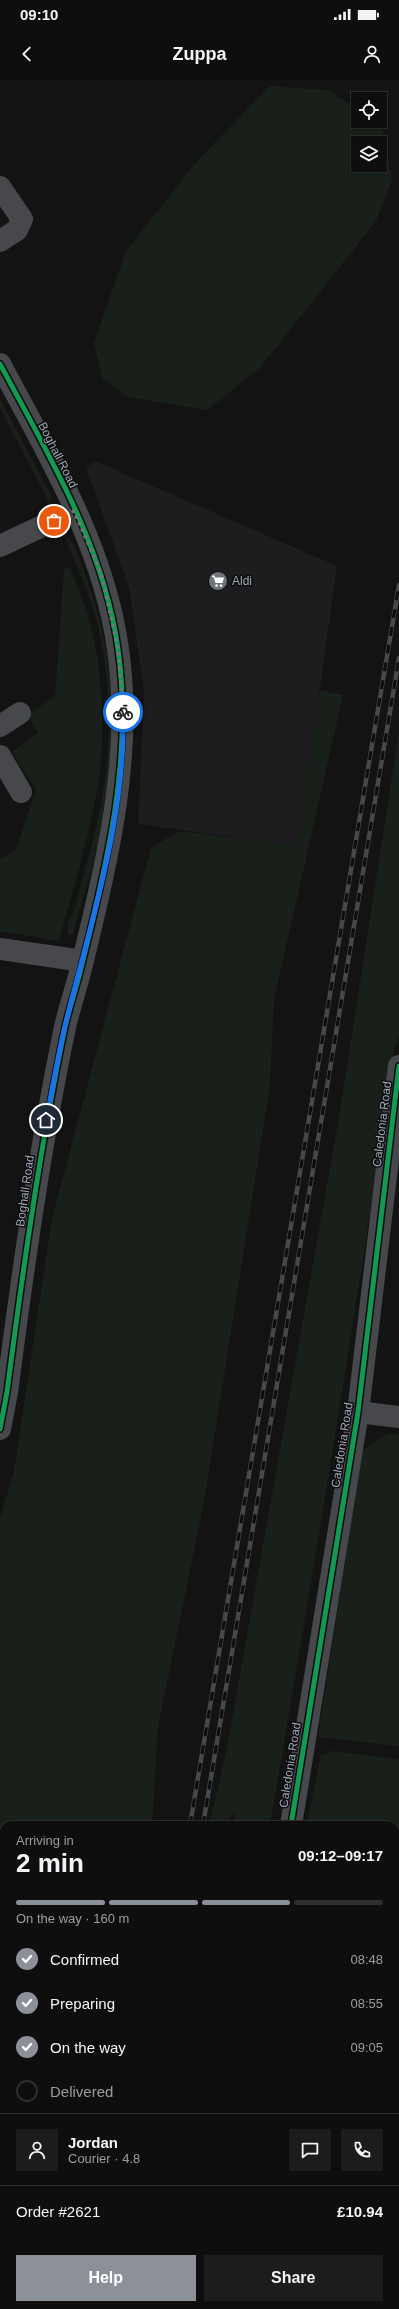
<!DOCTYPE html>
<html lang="en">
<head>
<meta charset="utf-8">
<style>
  body { margin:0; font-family:Arial,sans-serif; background:#1c1c1c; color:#f1f3f6; height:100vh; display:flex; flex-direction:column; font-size:15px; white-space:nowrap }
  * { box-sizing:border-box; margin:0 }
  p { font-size:13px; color:#9b9c9e }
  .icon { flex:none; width:22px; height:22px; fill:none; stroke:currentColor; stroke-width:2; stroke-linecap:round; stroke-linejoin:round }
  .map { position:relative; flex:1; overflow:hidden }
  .drawer { position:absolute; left:0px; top:1741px; width:399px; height:488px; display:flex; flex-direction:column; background:#0e0e0e; border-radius:12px 12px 0 0; box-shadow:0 1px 3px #0004,0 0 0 1px #2e2e2e }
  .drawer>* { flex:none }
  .tools { position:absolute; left:351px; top:12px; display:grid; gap:8px }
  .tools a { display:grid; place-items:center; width:36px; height:36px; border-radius:0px; background:#0e0e0e; box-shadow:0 1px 3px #0004,0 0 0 1px #2e2e2e; font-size:20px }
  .pin { position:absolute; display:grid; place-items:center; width:34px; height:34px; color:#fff; margin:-17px; border:2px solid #fff; border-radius:50%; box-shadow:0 1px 4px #0007 }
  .courier { position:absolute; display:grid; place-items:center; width:40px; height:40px; margin:-20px; border:3px solid #1a73e8; border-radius:50%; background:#fff; color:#222; box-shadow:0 1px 5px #0007 }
  .headline em { font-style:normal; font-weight:700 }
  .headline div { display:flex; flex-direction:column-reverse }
  .headline { display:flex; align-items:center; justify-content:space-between; height:68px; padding:0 16px }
  h1 { font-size:26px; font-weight:700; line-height:30px }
  .bar { display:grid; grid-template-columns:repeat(4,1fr); gap:6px 4px; align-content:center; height:48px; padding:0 16px }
  .bar i { height:5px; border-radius:3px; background:#2e2e2e }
  .bar .current { background:#8c9099 }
  .bar p { grid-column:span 4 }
  .line { display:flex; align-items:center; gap:10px; padding:0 16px; border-top:1px solid #2e2e2e }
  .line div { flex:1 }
  .round { display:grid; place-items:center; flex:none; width:42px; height:42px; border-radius:0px; background:#1c1c1c }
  ol { padding:0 16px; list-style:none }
  li { display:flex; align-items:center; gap:12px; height:44px }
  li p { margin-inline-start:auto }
  li .icon { padding:4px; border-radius:50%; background:#8c9099; color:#fff; stroke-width:4 }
  li:last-child { color:#9b9c9e }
  li i { width:22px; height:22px; border:2px solid #2e2e2e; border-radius:50% }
  .button { display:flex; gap:8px; margin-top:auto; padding:8px 16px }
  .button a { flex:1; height:46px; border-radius:0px; background:#8c9099; color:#fff; font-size:16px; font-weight:700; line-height:46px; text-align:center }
  .button a+a { background:#1c1c1c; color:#f1f3f6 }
  .status { display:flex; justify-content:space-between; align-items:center; height:28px; padding:0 20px; background:#0e0e0e; direction:ltr }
  .status svg { height:11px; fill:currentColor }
  header { display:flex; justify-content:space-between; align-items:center; height:52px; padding:0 16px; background:#0e0e0e; font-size:18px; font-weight:700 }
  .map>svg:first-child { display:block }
</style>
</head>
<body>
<div class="status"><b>09:10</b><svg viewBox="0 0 49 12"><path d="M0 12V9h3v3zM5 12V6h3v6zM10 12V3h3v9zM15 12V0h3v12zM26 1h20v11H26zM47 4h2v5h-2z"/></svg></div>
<header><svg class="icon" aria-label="back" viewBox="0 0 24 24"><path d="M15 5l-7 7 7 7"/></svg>Zuppa<svg class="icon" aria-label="person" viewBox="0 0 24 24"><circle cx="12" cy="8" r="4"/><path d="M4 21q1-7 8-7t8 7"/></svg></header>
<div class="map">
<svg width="399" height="2229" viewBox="0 0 399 2229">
  <rect width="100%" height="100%" fill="#131313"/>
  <path fill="#1d1d1f" d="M95,381l242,105 -39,280 -160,-22 6,-132 -15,-105 -43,-119z"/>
  <path fill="#192019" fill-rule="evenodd" d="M270,6l59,4 29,20v11h17l7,5 10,54 -16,41 -117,148 -52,41 -79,-13 -26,-19 -8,-35 32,-92 72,-91zM358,63h22v22h-22z
    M0,319l51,96v11l-51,-98z
    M64,455l9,8c36,85 46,154 36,245 -6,50 -24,99 -36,147l-5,-1v-12l7,-14c10,-40 23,-81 29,-122 8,-53 6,-107 -6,-160 -7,-31 -22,-61 -34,-91z
    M70,488c6,16 13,32 18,48 14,45 18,116 11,163 -9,55 -26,109 -40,162l-59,-10v-71l16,-11 20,-59 -24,-38 26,-19 -10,-18 27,-19 9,-127z
    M320,610l23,5 -69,305 -4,86 -66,416 -46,225 -6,98h-148v274l-4,-2v-578l14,-48 38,-253 99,-370 28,-17 118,14z
    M399,652v305l-4,8c-38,261 -80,520 -125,780h-36l2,-13 -12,13h-15l17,-72 113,-636z
    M388,1353l11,2v311l-81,-9 44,-286z
    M331,1671l68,8v190l-4,-1v-123h-89l15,-69z
    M132,2225h63l-1,4h-63z"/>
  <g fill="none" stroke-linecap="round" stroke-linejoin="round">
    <path stroke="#47484c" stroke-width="22" d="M0,107l22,32 -5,11 -17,11
      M0,284c48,90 104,182 118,285 15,104 -10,211 -35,311 -5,23 -13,45 -18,67 -25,121 -42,242 -58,365l-7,37
      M0,466l74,-35
      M0,646l20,-13
      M0,676l21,36
      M0,869l83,12
      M358,1332l41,5
      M291,1745l67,-413 41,-346
      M395,1877h4
      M0,2200l4,1
      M63,2225l8,4
      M222,2225v4"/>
    <defs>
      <path id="rail" d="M190,1745l209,-1240
        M203,1745l196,-1167
        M107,2229l1,-4
        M120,2229l1,-4"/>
    </defs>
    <use href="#rail" stroke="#46484b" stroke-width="4.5"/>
    <use href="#rail" stroke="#0d0d0f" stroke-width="3" stroke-dasharray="9" stroke-linecap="butt"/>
    <defs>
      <path id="cycleway" d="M0,284c48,90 104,182 118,285 15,104 -10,211 -35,311 -5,23 -13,45 -18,67 -25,121 -42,242 -58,365l-7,37
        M291,1745l67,-413 41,-346"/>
    </defs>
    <use href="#cycleway" stroke="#0d0d0f" stroke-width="8"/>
    <use href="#cycleway" stroke="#139951" stroke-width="5"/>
  </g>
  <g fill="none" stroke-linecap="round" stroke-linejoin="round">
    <path stroke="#70757c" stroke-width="4" stroke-dasharray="0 7.2" d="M54,441l20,-10 27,62 17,75 5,64"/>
    <path stroke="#1a73e8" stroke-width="5" d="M46,1040c7,-32 12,-66 20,-98 25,-99 60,-207 57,-310"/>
  </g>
  <defs>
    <symbol id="supermarket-disc" viewBox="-11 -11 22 22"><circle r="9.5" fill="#70757c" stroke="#0d0d0f"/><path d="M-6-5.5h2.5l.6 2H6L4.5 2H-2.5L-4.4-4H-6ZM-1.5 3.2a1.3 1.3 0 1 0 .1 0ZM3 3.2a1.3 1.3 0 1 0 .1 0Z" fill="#fff"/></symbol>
  </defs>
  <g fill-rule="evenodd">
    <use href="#supermarket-disc" x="207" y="490" width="22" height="22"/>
  </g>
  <g text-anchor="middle" stroke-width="3" stroke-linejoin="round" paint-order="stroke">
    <g font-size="12" fill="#a2aab5" stroke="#0d0d0f">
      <text transform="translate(58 375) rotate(63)" y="4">Boghall Road</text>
      <text transform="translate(382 1044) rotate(-83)" y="4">Caledonia Road</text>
      <text transform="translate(25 1111) rotate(-82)" y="4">Boghall Road</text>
      <text transform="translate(342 1365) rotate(-81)" y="4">Caledonia Road</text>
      <text transform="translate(290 1685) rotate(-81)" y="4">Caledonia Road</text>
    </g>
    <g font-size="12" fill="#a2aab5" stroke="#0d0d0f" text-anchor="start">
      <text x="232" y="505">Aldi</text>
    </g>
  </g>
</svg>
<div class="tools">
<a><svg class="icon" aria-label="locate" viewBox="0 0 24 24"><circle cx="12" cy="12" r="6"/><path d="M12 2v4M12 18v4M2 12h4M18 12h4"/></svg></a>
<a><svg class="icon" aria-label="layers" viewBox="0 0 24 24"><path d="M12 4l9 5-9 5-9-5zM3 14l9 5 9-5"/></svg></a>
</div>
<div class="pin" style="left:54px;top:441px;background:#ea580c"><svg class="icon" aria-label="bag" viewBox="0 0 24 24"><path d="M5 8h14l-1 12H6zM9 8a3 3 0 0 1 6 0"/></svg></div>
<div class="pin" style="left:46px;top:1040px;background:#1f2937"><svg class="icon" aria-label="home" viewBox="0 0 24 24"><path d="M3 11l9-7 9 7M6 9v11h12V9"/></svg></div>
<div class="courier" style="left:123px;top:632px"><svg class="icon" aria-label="bike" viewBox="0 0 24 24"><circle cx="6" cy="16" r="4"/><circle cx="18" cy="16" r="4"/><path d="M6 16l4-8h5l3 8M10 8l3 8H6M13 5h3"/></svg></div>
<section class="drawer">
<div class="headline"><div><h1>2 min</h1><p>Arriving in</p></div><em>09:12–09:17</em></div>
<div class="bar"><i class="current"></i><i class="current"></i><i class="current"></i><i></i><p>On the way · 160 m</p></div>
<ol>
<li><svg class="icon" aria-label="check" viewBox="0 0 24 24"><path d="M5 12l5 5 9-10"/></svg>Confirmed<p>08:48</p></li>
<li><svg class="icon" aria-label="check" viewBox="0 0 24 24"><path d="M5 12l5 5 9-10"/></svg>Preparing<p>08:55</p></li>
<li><svg class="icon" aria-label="check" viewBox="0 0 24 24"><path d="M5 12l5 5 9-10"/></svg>On the way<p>09:05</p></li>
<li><i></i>Delivered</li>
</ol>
<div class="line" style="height:72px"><a class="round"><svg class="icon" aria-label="person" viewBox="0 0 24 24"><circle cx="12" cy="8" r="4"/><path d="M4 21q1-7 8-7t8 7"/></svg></a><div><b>Jordan</b><p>Courier · 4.8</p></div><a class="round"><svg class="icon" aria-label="chat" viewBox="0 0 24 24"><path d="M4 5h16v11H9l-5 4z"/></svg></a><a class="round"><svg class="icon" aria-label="phone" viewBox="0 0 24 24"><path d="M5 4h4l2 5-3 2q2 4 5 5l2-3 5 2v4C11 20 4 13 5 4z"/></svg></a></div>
<div class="line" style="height:52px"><div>Order #2621</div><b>£10.94</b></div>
<div class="button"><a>Help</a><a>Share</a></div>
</section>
</div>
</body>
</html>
